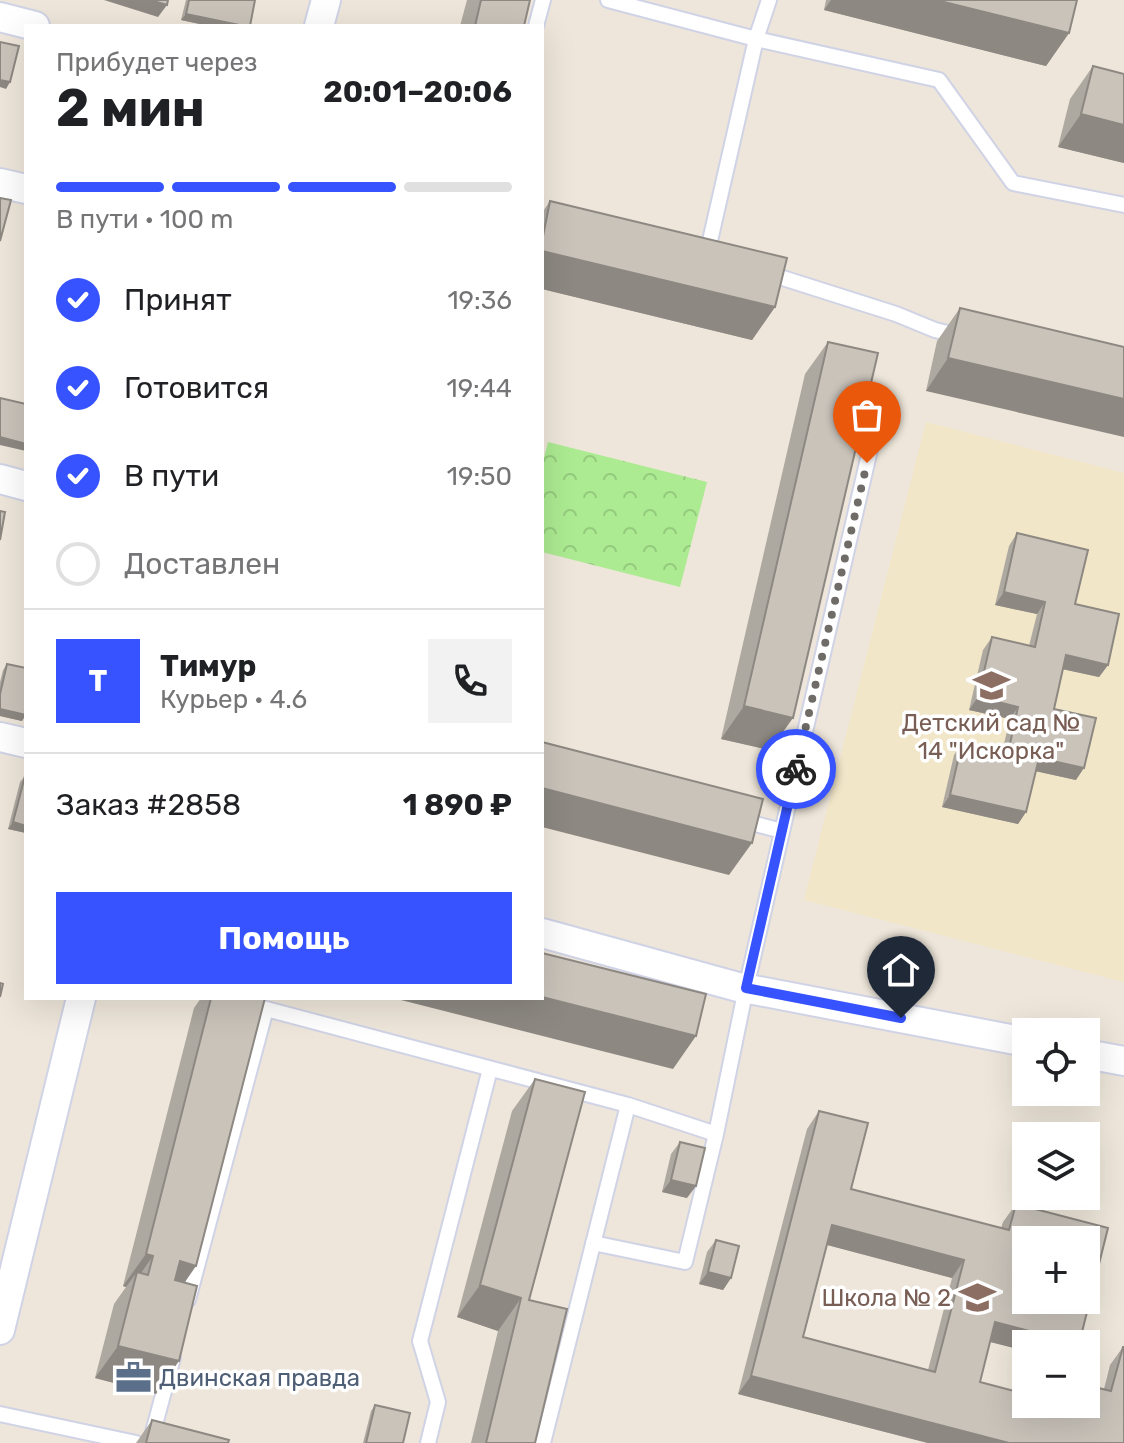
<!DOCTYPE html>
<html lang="ru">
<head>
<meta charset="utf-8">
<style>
  body { margin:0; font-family:Rubik,sans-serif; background:#f2f2f2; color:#202124; height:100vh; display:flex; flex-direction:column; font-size:30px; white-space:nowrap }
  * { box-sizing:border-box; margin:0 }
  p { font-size:26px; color:#757577 }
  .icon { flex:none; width:44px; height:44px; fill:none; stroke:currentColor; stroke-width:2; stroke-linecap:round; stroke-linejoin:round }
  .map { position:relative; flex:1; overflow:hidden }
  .side { position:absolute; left:24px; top:24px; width:520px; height:976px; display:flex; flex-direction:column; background:#fff; border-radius:0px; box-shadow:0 8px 32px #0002 }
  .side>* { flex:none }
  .tools { position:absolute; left:1012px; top:1018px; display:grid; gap:16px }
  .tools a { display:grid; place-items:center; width:88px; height:88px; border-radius:0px; background:#fff; box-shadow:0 8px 32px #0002; font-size:40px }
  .pin { position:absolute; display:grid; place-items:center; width:68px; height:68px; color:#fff; margin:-82px -34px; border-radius:50% 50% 50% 0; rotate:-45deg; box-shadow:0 0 8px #0007 }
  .pin .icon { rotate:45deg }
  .courier { position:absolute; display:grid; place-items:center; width:80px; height:80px; margin:-40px; border:6px solid #3653ff; border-radius:50%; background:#fff; color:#222; box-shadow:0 2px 10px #0007 }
  .head em { font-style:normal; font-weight:700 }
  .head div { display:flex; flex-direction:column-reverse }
  .head { display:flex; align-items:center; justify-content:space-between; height:136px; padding:0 32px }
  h1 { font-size:52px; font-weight:700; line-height:60px }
  .bar { display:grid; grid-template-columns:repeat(4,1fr); gap:12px 8px; align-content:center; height:96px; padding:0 32px }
  .bar i { height:10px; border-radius:6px; background:#e0e0e0 }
  .bar .active { background:#3653ff }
  .bar p { grid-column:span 4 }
  .line { display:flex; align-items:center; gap:20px; padding:0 32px; border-top:2px solid #e0e0e0 }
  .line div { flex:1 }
  .round { display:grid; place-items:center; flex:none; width:84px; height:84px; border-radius:0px; background:#f2f2f2 }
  ol { padding:0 32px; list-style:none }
  li { display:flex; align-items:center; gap:24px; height:88px }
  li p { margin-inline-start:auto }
  li .icon { padding:8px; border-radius:50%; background:#3653ff; color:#fff; stroke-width:4 }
  li:last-child { color:#757577 }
  li i { width:44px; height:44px; border:4px solid #e0e0e0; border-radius:50% }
  .primary-button { display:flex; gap:16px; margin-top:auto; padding:16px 32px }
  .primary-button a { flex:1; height:92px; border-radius:0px; background:#3653ff; color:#fff; font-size:32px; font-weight:700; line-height:92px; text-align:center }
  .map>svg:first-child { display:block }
</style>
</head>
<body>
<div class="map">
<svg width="1124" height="1443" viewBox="0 0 1124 1443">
  <defs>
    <pattern id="park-crowns" width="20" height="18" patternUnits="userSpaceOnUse" patternTransform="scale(2)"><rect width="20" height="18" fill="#aceb91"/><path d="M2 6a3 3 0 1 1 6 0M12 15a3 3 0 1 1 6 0" fill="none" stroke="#94ca7d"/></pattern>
  </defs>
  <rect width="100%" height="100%" fill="#eee6da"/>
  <path fill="#f2e6c8" d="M926,422l198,51v509l-320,-82z"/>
  <path fill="url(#park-crowns)" d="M548,442l159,40 -27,105 -138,-35v-87z"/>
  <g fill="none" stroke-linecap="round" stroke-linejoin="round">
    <defs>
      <path id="service" d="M608,0l148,39 -49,215
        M769,0l-13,39 183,41 74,103 111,22
        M536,26l7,-26
        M767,273l129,41 39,16 25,6
        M740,820l42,11
        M225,998l403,107
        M593,1243l92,19 31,-128
        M188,1300l78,-291
        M0,1414l136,29
        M150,1443l23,-85
        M428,1443l10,-41 -18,-61 70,-272
        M543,1443l85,-338 88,29 30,-146 135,-586"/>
      <path id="minor" d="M0,17l35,9
        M319,26l7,-26
        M0,183l26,6
        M0,479l26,7
        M0,737l26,6
        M542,933l196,54 288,55
        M1086,1054l38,7
        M0,1330l81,-332"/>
    </defs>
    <use href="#service" stroke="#d0d3e5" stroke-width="18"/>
    <use href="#minor" stroke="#d0d3e5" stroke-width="32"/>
    <use href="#service" stroke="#fff" stroke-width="14"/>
    <use href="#minor" stroke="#fff" stroke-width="28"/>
  </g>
  <path fill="#ada8a0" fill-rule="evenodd" d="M186,0h69l-5,26h-41l-28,-6z
    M467,0h63l-6,26h-64z
    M826,0h251l-8,33 -23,33 -222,-56z
    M1093,66l31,8v89l-66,-16 12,-48z
    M550,201l225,106 -23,33 -210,-51v-76z
    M960,308l164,39 -198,44 11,-50z
    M828,342l-58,408 -49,-11 84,-365z
    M1017,533l58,71 33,61 -9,12 -36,-8 -9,40 22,71 -40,-9 -10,41 -8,12 -76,-17 12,-52 8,-12 40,9 8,-33 -41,-9 14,-60 9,-13 37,9 8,-32 -42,-9 14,-59z
    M7,664l15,57 -22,-5v-34l3,-12z
    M25,776l1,57 -18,-4 12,-47z
    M201,998h64l-80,284 -29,112 -61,-16 19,-74 12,-17 -3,-1 71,-278z
    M535,1079l-6,221 6,143h-64l27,-112 -41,-14 55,-206z
    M819,1111l32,78 150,39 2,-6 13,-18 10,147 -36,-9 -10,40 42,11 4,-8v19l78,-15 6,-24 13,-18 1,96h-196l-190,-49 69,-265zM827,1245l125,33 -24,92 -125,-33z
    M680,1142l7,56 -25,-6 9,-38z
    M716,1240l15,38 -8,12 -24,-6 8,-32z
    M375,1405l28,38h-40l8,-32z
    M152,1420l76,23h-92z"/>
  <path fill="#8d8882" d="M104,0h46l17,5 -9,12z
    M831,0h105l133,33 -23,33 -222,-56z
    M186,14l58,12h-35l-28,-6z
    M0,80l10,2 -4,7 -6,-2z
    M1081,114l43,11v38l-66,-16z
    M542,251l233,56 -23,33 -210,-51z
    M948,358l176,41v38l-198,-46z
    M0,437l26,7v7l-26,-6z
    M1004,592l41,10 -8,12 -42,-9z
    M1066,655l42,10 -9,12 -42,-9z
    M978,697l40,10 -8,12 -41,-9z
    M744,706l49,12 -23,32 -49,-11z
    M0,709l26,6 -4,6 -22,-5z
    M1039,758l45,10 -8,12 -46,-10z
    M542,788l210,55 -23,32 -187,-48z
    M950,795l76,17 -8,12 -76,-17z
    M13,822l13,4v7l-18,-4z
    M542,997l154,39 -23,33 -280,-71z
    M671,1180l25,6 -9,12 -25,-6z
    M832,1225l132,35 -12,18 -132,-35z
    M146,1254l7,2 -19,27 3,-11 -11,15 -3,-1z
    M180,1261l16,5 -22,32 -17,-4z
    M708,1272l23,6 -8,12 -24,-6z
    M480,1285l41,13 -23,33 -41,-14z
    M995,1322l84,22h-53v7l-43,-11z
    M118,1346l61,15 -23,33 -61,-16z
    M751,1376l258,67h-81l-190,-49z"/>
  <path fill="#c9c3ba" stroke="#8d8882" stroke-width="2" fill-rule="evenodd" d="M150,0h18l-1,5z
    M189,0h66l-5,26h-6l-58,-12z
    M481,0h49l-6,26h-49z
    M936,0h141l-8,33z
    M0,42l19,4 -9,36 -10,-2z
    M1093,66l31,8v51l-43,-11z
    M0,198l11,2 -11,41z
    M550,201l237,57 -12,49 -233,-56v-10z
    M960,308l164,39v52l-176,-41z
    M828,342l50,11 -85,365 -49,-12z
    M0,398l26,6v40l-26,-7z
    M0,511l5,1 -5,28z
    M1017,533l71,17 -13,54 44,10 -11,51 -42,-10 -12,54 42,9 -12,50 -45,-10 -13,54 -76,-17 12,-52 46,10 10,-46 -40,-10 14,-60 43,10 10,-45 -41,-10z
    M7,664l19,4v47l-26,-6v-15z
    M542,742l221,57 -11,44 -210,-55z
    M25,776h1v50l-13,-4z
    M542,953l164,41 -10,42 -154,-39z
    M0,983l3,1 -3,13z
    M211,998h54l-69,268 -16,-5 -5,19 22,6 -18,75 -61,-15 19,-74 11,3 5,-19 -7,-2z
    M535,1079l50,13 -56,208 38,9 -32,134h-49l35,-145 -41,-13z
    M819,1111l49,12 -17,66 158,41 7,-26 92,24 -29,116 -84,-22 -15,60 46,12v10h60v-19l25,6 12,-44h1v96h-115l-258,-67zM832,1225l132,35 -29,112 -132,-35zM1026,1240h60v60h-60z
    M680,1142l25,6 -9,38 -25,-6z
    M716,1240l23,6 -8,32 -23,-6z
    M375,1405l35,8 -7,30h-37z
    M152,1420l77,20 -1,3h-82z"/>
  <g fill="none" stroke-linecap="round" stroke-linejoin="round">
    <path stroke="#6f6c68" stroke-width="8" stroke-dasharray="0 14.4" d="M796,769l71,-306"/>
    <path stroke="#3653ff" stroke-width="10" d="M796,769l-50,219 155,30"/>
  </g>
  <defs>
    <symbol id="school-bare" viewBox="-9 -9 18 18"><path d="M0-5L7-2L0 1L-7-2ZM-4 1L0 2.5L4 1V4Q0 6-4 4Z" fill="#8d6e63" stroke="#fff" stroke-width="2.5" paint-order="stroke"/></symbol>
    <symbol id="office-bare" viewBox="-9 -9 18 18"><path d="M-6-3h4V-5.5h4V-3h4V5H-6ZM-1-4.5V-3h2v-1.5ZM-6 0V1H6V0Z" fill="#5c6f8a" stroke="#fff" stroke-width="2.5" paint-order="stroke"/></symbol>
  </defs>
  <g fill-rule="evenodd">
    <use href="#school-bare" x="966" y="660" width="51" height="51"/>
    <use href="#school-bare" x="952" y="1272" width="51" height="51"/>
    <use href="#office-bare" x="108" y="1352" width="51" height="51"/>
  </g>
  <g text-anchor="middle" stroke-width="7" stroke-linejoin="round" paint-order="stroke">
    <g font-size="24" fill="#785e54" stroke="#fff">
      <text x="991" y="731">Детский сад №<tspan x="991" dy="28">14 "Искорка"</tspan></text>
      <text x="951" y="1306" text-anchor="end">Школа № 2</text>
    </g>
    <g font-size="24" fill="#4e5e75" stroke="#fff" text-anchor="start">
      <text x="159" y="1386">Двинская правда</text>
    </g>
  </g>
</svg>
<div class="tools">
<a><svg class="icon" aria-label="locate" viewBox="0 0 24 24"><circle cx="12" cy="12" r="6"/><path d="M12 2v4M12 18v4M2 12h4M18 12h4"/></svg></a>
<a><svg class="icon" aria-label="layers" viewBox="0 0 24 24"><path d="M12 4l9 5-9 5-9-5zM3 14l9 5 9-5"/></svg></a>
<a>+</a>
<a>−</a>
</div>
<div class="pin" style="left:867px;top:463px;background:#ea580c"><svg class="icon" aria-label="bag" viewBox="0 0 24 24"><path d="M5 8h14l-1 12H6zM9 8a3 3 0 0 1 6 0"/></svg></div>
<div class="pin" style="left:901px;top:1018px;background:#1f2937"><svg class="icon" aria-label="home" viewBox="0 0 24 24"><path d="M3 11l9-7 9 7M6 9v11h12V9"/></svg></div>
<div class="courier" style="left:796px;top:769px"><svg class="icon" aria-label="bike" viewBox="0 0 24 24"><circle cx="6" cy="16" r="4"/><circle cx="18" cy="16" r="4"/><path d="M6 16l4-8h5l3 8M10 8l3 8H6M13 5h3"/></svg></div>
<section class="side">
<div class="head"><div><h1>2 мин</h1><p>Прибудет через</p></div><em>20:01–20:06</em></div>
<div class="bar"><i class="active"></i><i class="active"></i><i class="active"></i><i></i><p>В пути · 100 m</p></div>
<ol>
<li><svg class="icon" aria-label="check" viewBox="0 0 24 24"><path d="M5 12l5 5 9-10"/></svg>Принят<p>19:36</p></li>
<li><svg class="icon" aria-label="check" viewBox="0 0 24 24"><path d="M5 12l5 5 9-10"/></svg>Готовится<p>19:44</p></li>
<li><svg class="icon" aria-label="check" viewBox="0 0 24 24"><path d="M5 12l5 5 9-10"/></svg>В пути<p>19:50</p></li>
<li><i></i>Доставлен</li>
</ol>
<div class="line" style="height:144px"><b class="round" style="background:#3653ff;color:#fff">Т</b><div><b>Тимур</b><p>Курьер · 4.6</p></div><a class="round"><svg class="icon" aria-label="phone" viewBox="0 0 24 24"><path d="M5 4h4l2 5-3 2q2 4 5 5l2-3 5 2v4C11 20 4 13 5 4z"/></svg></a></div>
<div class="line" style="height:104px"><div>Заказ #2858</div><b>1 890 ₽</b></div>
<div class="primary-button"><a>Помощь</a></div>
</section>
</div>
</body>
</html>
